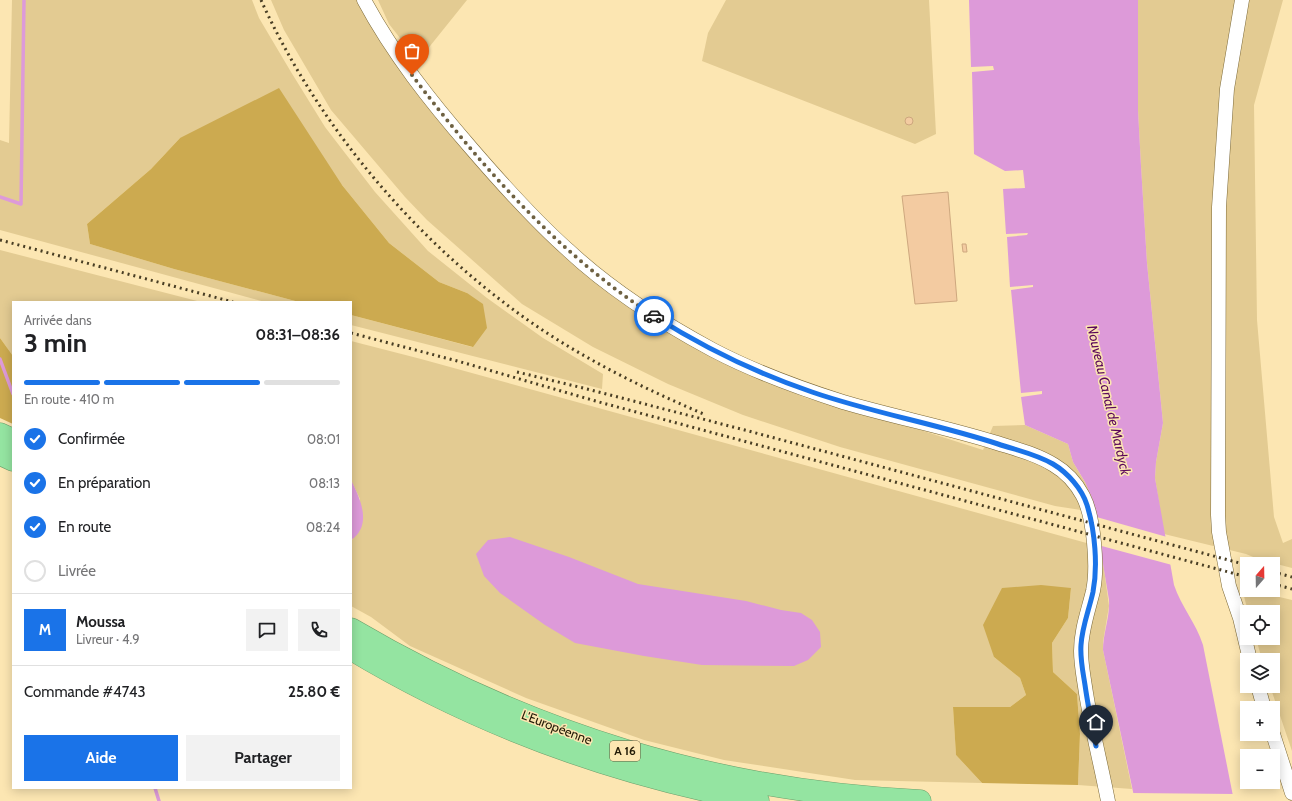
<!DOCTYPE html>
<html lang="fr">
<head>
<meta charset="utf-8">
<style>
  body { margin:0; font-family:Cabin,sans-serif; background:#f2f2f2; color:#202124; height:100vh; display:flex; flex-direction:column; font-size:15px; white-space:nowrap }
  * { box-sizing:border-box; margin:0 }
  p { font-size:13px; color:#757577 }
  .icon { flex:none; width:22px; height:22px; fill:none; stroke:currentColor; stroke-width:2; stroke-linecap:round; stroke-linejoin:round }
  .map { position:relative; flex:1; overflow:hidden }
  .side { position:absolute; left:12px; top:301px; width:340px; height:488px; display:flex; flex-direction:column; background:#fff; border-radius:0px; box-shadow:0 2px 10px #0003 }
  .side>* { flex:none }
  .needle { width:26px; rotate:20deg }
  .controls { position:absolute; left:1240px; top:557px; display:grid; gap:8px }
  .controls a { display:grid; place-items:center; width:40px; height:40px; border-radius:0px; background:#fff; box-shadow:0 2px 10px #0003; font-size:20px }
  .pin { position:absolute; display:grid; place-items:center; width:34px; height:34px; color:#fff; margin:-41px -17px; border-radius:50% 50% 50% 0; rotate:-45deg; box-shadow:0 0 4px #0007 }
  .pin .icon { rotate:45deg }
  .courier { position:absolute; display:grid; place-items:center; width:40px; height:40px; margin:-20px; border:3px solid #1a73e8; border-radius:50%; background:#fff; color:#222; box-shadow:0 1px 5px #0007 }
  .head em { font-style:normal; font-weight:800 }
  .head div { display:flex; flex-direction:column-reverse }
  .head { display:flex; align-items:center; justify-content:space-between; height:68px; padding:0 12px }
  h1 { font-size:26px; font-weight:800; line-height:30px }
  .bar { display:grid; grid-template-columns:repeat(4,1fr); gap:6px 4px; align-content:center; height:48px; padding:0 12px }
  .bar i { height:5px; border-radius:3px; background:#e0e0e0 }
  .bar .current { background:#1a73e8 }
  .bar p { grid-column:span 4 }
  .line { display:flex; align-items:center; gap:10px; padding:0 12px; border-top:1px solid #e0e0e0 }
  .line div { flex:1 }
  .round { display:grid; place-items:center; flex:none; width:42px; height:42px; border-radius:0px; background:#f2f2f2 }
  ol { padding:0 12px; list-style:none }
  li { display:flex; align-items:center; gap:12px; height:44px }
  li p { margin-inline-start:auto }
  li .icon { padding:4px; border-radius:50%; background:#1a73e8; color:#fff; stroke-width:4 }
  li:last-child { color:#757577 }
  li i { width:22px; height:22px; border:2px solid #e0e0e0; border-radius:50% }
  .primary-button { display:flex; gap:8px; margin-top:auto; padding:8px 12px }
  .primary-button a { flex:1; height:46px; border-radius:0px; background:#1a73e8; color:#fff; font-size:16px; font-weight:800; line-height:46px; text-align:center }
  .primary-button a+a { background:#f2f2f2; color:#202124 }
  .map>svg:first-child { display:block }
</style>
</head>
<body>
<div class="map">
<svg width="1292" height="801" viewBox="0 0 1292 801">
  <rect width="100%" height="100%" fill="#fce6b2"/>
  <path fill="#e3cb92" d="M12,0h240l7,18 32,54 34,55 50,65 53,59 59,47 56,40 60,36 -1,15 -251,-64v-10l121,32 -5,-54 -28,-11 -50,-39 -47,-58 -162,-47 -29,31 -64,55 3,20 84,25 125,33h-34l-265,-72v-90l9,3z
    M271,0h87l185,235 71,62 102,63 90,38 105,29 72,23 10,-24 32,-1 43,19 5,18 16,27 5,23 -39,-6 -215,-59 -97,-32 -75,-31 -75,-37 -71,-43 -95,-84 -22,-23 -74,-87 -47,-80z
    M378,0h89l-49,61 -29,-37z
    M726,0h203l7,134 -21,10 -213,-83 6,-28z
    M1138,0h145l-29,105 3,215 17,197 9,26 9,-4v29l-34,-9 -12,-5 -82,-20 -9,-56 1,-16 7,-39 -16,-160 -6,-97 -3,-56z
    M0,250l201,52h-188v54l-13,-18z
    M351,341l70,18 680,188 8,59 -6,36v8l29,139 -54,-4 2,-51 -3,-40 -24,-22 -1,-29 16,-25 3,-30 -77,69 26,21 6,17 -16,12h-57l3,48 26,28 -127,-3 -131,-20 -80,-20 -118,-42 -116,-52 -39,-29 -20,-11v-66l2,-1 7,-40 -9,-19z
    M1242,588l50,12v151l-22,-65h3v-26h-11l-6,-22h17v-26h-25z"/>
  <path fill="#ccaa50" d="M279,88l63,97 47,58 50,39 28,11 16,11 4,24 -14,19 -122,-32v-13h-52l-125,-33 -84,-25 -3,-20 64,-55 29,-31z
    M0,338l13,18v68l-13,-6z
    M1041,585l30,3 -3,30 -16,25 1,29 24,22 3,40 -2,51 -96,-2 -26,-28 -3,-48h57l16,-12 -6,-17 -26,-21 -11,-32 19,-37z"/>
  <path fill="#dd9ad9" d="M969,0h169v110l3,56 6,97 16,160 -7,39 -1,16 19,107c7,21 22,38 29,60l31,156h-99l-32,-151c0,-17 7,-33 6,-50l-17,-102 -7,-16 -12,-20 -5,-18 -43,-19 -4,-28 21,-3v-3l-21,2 -10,-103 22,-3v-2l-23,2 -3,-50 20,-2 1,-2 -22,1 -3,-45 22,-1 -2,-18 -18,1 -31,-17 -2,-82 22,-2 -1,-4 -22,1z
    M351,480c9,18 22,45 0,60z
    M510,537l59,20 69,27 108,17 35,9 20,3 11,7 8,12 1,15 -13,13 -14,6 -92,-1 -58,-9 -69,-13 -30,-18 -45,-32 -16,-17 -8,-22 12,-14z"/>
  <path fill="#fce6b2" d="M1093,516l74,21 5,28 -74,-20z
    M1131,793l103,1 2,7h-103z"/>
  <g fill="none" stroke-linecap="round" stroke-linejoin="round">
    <path stroke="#dd9ad9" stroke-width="3.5" d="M0,197l21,7 3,-204
      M0,359l13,35
      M155,788l4,13"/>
  </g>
  <path fill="#f3cba1" stroke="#cda77e" d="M905 121a4 4 0 1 1 8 0a4 4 0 1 1-8 0Z
    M948,192l9,109 -42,3 -13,-108z
    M962,244h4l1,8h-4z"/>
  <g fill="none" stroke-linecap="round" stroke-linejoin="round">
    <defs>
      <path id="street" d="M364,0c29,54 67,102 107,148 31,36 62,71 97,102 43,40 93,72 145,100 42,22 86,38 130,52 51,15 103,25 154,41 19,6 39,11 57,22 12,7 22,18 29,31 11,21 15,71 10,95 -5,21 -12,39 -12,60 0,14 3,28 5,42 6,37 15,72 22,108
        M1242,0l-15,89 -8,118 -1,308 1,17 10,54 11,32 10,42
        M1258,686l6,22
        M1273,734l19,59"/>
      <path id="highway" d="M0,434l13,6
        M0,454l13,6
        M351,629c177,104 363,162 569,172
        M351,649c125,75 264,126 407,152"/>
    </defs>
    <use href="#street" stroke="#7b6837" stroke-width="15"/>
    <use href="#highway" stroke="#6c9d6a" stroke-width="23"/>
    <use href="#street" stroke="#fff" stroke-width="14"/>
    <use href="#highway" stroke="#94e4a1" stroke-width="22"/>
    <path stroke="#493e24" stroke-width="3" stroke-dasharray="2 4" stroke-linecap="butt" d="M261,0c60,133 167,256 289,335 50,32 102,57 156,80
      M0,240l233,62
      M351,333l110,29 138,40 648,175
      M517,372l70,17 154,40 506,136
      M1273,572l19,5
      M1273,584l19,5"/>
  </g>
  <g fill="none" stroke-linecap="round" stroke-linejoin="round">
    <path stroke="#6e6142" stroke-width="4" stroke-dasharray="0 7.2" d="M412,75c68,90 146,179 242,241"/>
    <path stroke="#1a73e8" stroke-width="5" d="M654,316c49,31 102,57 158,76 61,21 125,32 186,52 18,6 38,10 55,20 15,9 29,25 34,41 8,26 11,61 6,87 -4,18 -11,35 -12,53 -1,14 2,27 4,40 3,21 7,41 11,61"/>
  </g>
  <g text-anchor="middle" stroke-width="3" stroke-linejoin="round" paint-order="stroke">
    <rect fill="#fce6b2" stroke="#635639" stroke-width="1" x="610" y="741" width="30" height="20" rx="3"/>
    <g font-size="12" font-weight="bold" fill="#211905">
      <text x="625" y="755">A 16</text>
    </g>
    <g font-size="13" fill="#211905" stroke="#fce6b2">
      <text transform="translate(557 727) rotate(21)" y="5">L'Européenne</text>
    </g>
    <g font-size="14" font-style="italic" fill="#5b085b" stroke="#fce6b2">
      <text transform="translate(1109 400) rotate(77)" y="5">Nouveau Canal de Mardyck</text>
    </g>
  </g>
</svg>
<div class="controls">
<a><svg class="needle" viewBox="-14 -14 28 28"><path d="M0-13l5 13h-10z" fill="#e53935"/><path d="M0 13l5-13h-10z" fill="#757577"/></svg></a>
<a><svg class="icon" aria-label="locate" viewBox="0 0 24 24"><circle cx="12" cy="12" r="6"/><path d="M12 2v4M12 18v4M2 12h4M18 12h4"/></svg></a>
<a><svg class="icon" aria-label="layers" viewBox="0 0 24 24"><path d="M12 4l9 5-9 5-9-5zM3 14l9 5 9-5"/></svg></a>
<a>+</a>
<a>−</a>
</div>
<div class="pin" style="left:412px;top:75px;background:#ea580c"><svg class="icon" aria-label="bag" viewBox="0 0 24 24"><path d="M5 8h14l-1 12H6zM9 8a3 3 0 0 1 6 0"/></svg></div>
<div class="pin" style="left:1096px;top:746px;background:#1f2937"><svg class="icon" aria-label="home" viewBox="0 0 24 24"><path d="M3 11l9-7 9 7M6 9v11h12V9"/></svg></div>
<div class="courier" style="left:654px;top:316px"><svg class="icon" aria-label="car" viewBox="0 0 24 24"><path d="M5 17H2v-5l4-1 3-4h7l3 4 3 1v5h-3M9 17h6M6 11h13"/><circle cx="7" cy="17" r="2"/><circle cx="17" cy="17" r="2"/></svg></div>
<section class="side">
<div class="head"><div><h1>3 min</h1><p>Arrivée dans</p></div><em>08:31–08:36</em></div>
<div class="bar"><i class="current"></i><i class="current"></i><i class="current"></i><i></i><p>En route · 410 m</p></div>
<ol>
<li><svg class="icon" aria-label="check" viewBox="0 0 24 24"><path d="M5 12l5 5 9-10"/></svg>Confirmée<p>08:01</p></li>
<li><svg class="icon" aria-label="check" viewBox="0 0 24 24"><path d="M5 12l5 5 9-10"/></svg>En préparation<p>08:13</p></li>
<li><svg class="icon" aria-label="check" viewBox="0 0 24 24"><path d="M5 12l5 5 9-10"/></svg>En route<p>08:24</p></li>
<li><i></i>Livrée</li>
</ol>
<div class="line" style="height:72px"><b class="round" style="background:#1a73e8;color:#fff">M</b><div><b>Moussa</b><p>Livreur · 4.9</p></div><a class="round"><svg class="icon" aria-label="chat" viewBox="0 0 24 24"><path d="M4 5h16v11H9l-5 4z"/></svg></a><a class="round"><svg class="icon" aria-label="phone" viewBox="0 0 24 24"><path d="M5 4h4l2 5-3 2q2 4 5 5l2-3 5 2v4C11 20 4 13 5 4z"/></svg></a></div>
<div class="line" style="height:52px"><div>Commande #4743</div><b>25.80 €</b></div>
<div class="primary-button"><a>Aide</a><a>Partager</a></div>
</section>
</div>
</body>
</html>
